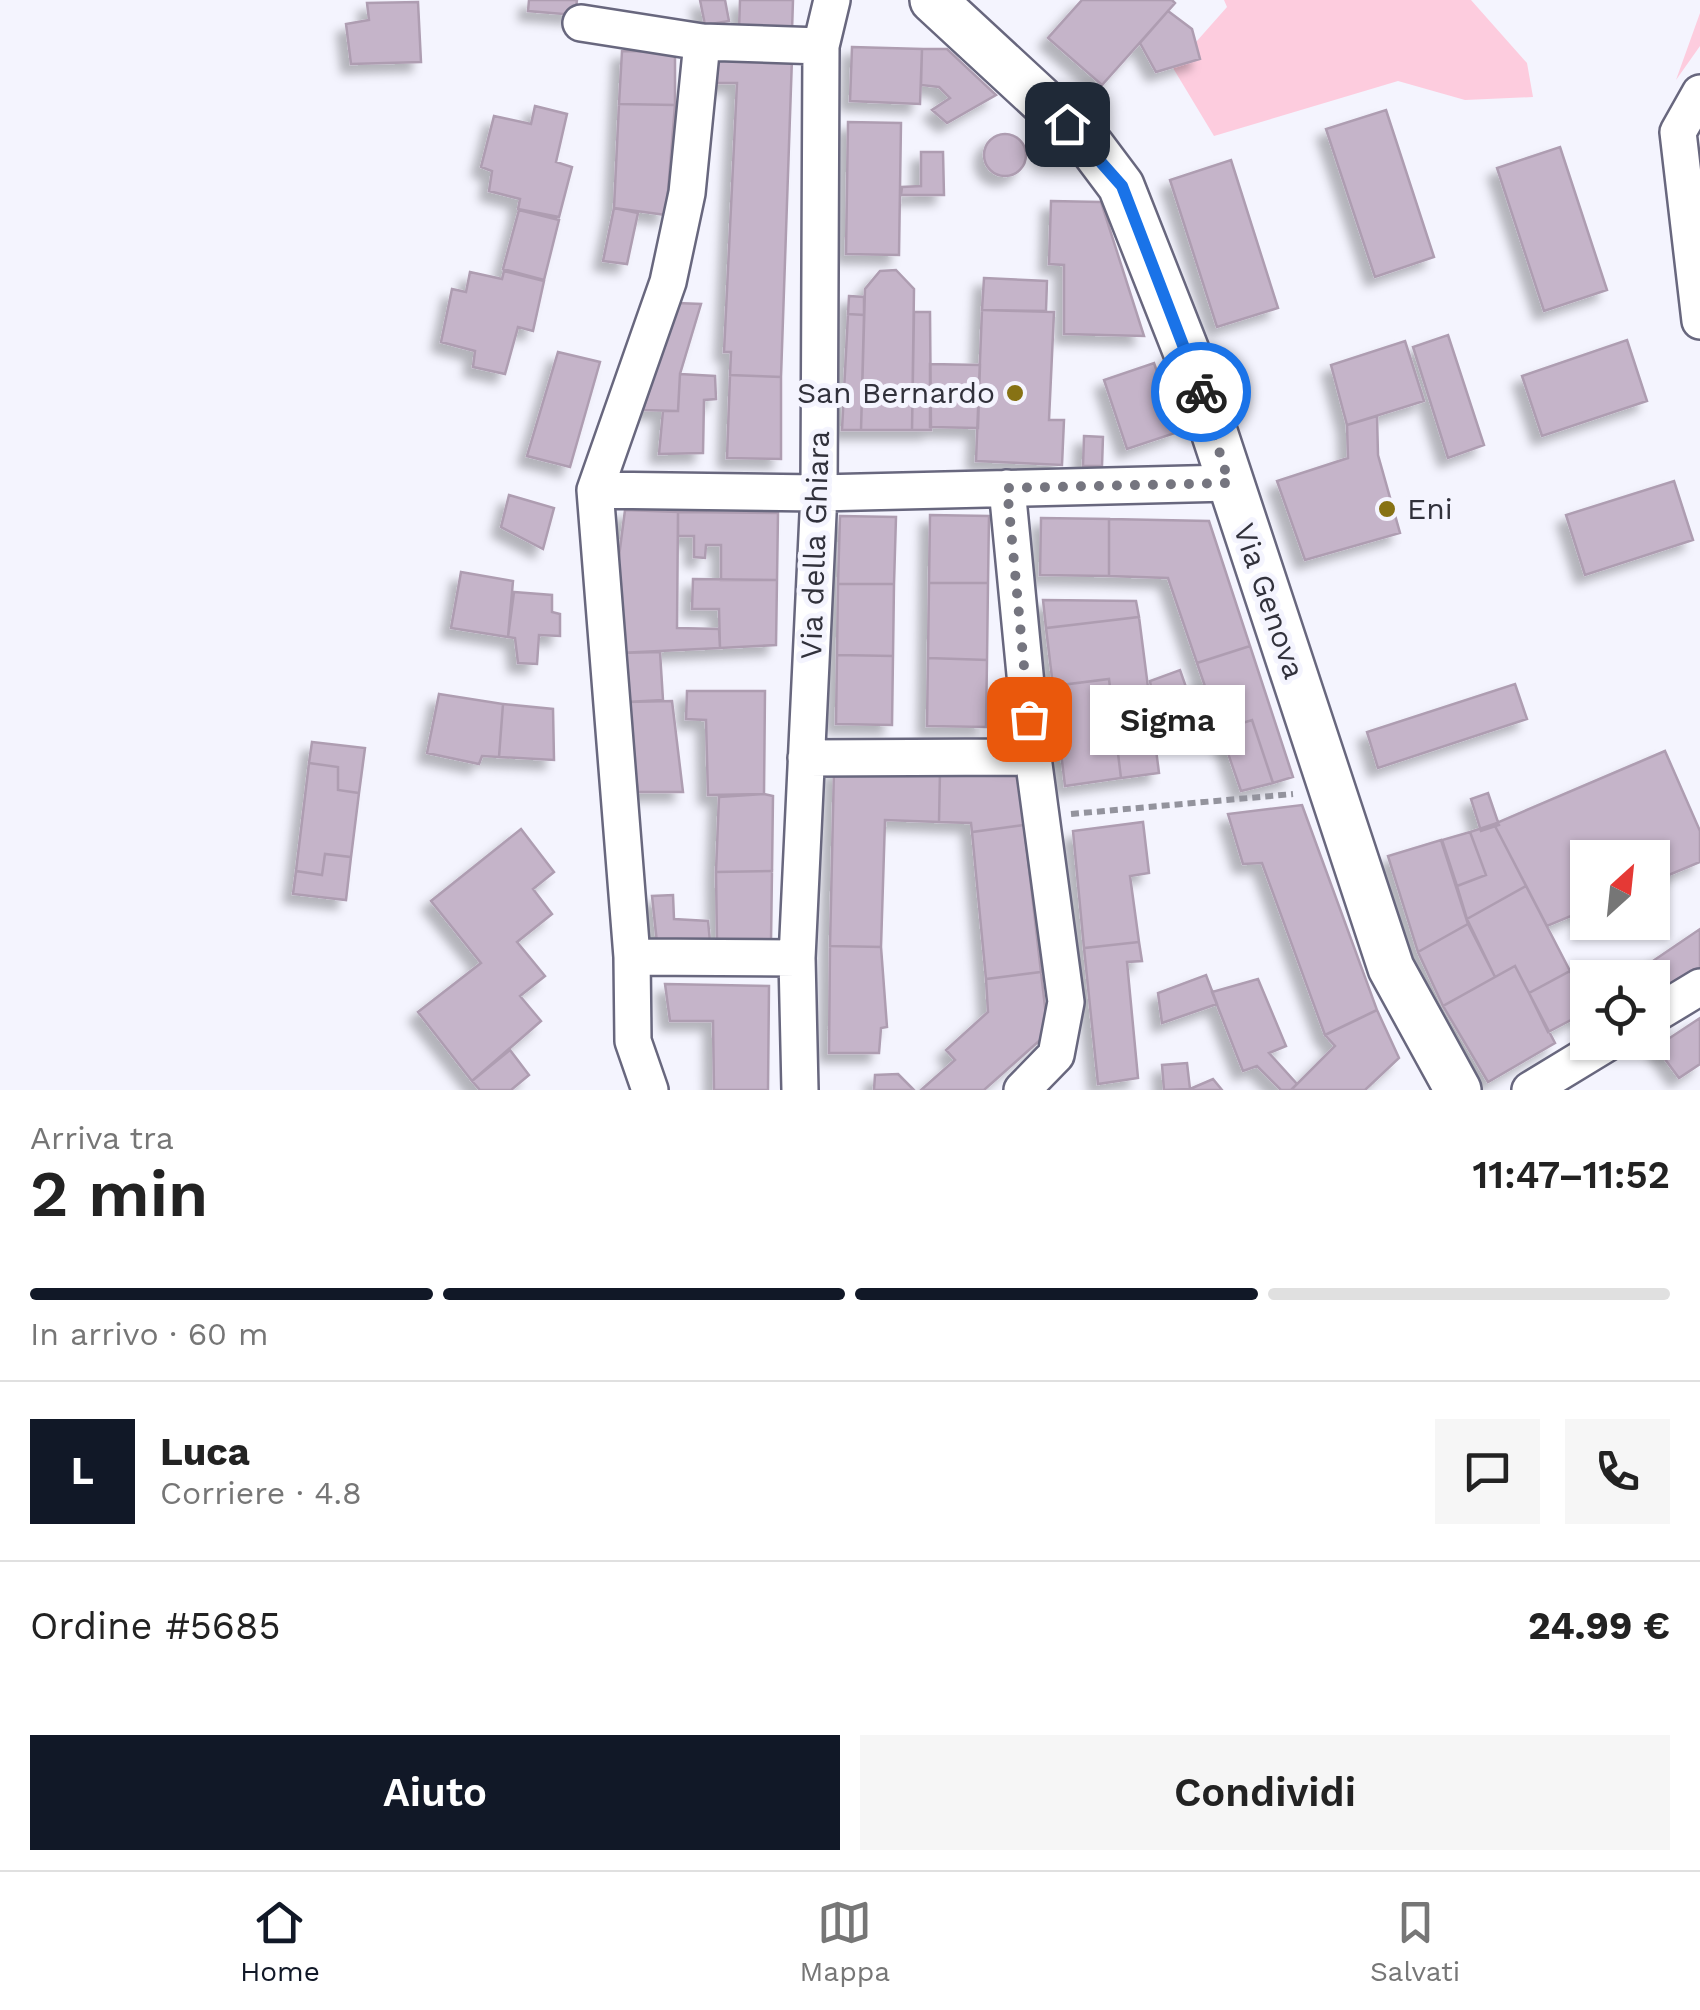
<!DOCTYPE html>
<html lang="it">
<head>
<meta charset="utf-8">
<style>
  body { margin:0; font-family:"Work Sans",sans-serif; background:#f6f6f6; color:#222; height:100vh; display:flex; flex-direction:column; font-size:38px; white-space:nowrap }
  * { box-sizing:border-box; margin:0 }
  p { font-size:32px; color:#767676 }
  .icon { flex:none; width:55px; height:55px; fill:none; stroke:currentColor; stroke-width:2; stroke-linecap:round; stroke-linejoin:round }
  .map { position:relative; height:1090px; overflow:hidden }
  .panel { display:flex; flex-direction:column; background:#fff; flex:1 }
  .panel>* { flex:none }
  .needle { width:65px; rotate:27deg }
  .tools { position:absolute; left:1570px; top:840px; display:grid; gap:20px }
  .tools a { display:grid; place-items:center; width:100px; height:100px; border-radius:0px; background:#fff; box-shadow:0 2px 8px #0004; font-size:50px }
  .pin { position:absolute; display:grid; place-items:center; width:85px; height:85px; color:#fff; margin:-42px; border-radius:20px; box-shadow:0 5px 15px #0006 }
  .courier { position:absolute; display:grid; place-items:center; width:100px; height:100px; margin:-50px; border:8px solid #1a73e8; border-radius:50%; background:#fff; color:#222; box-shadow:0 2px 12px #0007 }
  .bubble { position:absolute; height:70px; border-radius:0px; background:#fff; box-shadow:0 2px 8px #0004; font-size:32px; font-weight:600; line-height:70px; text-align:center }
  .summary em { font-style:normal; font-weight:600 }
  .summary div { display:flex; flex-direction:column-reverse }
  .summary { display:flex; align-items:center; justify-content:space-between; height:170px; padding:0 30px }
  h1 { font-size:65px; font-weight:600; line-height:75px }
  .bar { display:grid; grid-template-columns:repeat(4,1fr); gap:15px 10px; align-content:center; height:120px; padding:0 30px }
  .bar i { height:12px; border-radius:8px; background:#e0e0e0 }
  .bar .on { background:#111827 }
  .bar p { grid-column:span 4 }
  .line { display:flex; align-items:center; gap:25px; padding:0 30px; border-top:2px solid #e0e0e0 }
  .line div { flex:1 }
  .round { display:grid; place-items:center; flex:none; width:105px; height:105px; border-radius:0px; background:#f6f6f6 }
  .button { display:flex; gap:20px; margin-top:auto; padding:20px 30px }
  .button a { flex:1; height:115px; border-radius:0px; background:#111827; color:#fff; font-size:40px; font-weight:600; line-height:115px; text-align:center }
  .button a+a { background:#f6f6f6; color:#222 }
  .tab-bar { display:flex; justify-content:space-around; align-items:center; height:140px; border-top:2px solid #e0e0e0; background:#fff; font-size:28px; color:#767676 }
  .tab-bar a { display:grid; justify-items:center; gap:5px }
  .tab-bar .on { color:#111827 }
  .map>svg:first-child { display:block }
</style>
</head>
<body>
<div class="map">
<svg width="1700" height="1090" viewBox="0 0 1700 1090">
  <defs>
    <filter id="shadow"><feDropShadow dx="-9" dy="9" stdDeviation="5" flood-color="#0004"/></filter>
  </defs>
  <rect width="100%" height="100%" fill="#f4f4fe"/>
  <path fill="#fdccde" d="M1224,0h247l56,63 6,34 -68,3 -67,-19 -184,55 -41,-68 54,-61z
    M1700,13v33l-24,34z"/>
  <path fill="#c5b4c9" stroke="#ae9db1" stroke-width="2.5" filter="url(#shadow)" d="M529,0h48l-2,15 -47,-4z
    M700,0h25l4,21 -24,4z
    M740,0h53l-1,31 -53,-1z
    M1082,0h90l3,3 -73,82 -54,-47z
    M418,2l3,60 -70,2 -5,-40 23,-4 -2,-17z
    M1168,11l24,18 8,30 -44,13 -16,-29z
    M852,47l70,2 -2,55 -70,-3z
    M922,49h25l49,46 -49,28 -15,-13 18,-12 -11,-11 -18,-2z
    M622,51l53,1v53l-56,-1z
    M708,56l84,2 -11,319 -51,-2 1,-23h-7l13,-269h-24z
    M619,104l56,1 -9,110 -52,-7z
    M535,106l32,8 -11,48 16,5 -13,50 -41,-8 2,-10 -31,-8 3,-20 -11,-4 13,-51 37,8z
    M1386,110l48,147 -59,20 -49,-148z
    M848,122l53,1 -2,132 -53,-1z
    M984 155a21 21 0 1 1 42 0a21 21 0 1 1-42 0Z
    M1560,147l47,143 -63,21 -47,-143z
    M921,152h22l1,43h-43l1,-8 19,-1z
    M1231,160l47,148 -61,19 -47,-147z
    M1051,201l50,1 43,134 -80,-2v-69l-15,-1z
    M614,208l24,5 -11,51 -24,-3z
    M519,210l40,10 -15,60 -41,-11z
    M896,270l18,19 -2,141h-51l4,-141 15,-18z
    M504,271l40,10 -11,50 -15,-4 -13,47 -32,-7 2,-16 -34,-9 11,-53 14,3 4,-20 32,7z
    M984,278l63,3 -1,30 -64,-1z
    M849,296l15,1v18l-16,-1z
    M677,303l24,1 -21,70 -2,37 -35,-1z
    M982,310l72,2 -5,108h15l-2,45 -86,-4z
    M914,312h16l1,118h-19z
    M848,314l16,1 -3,115h-19z
    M1448,335l36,110 -36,13 -35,-111z
    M1627,340l20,61 -105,35 -20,-60z
    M1405,341l19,60 -77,24 -16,-60z
    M558,352l42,10 -30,105 -43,-11z
    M1154,363l24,69 -51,17 -23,-69z
    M930,364l50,1 -2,63 -48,-1z
    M680,374l35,2 1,23 -12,1 -1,53 -44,1 4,-43h15z
    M730,375l51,2v82l-54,-1z
    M1377,416l1,39 22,78 -95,27 -28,-79 71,-23 -1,-33z
    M1084,436l19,1 -1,29h-19z
    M1674,481l19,59 -108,35 -19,-60z
    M509,495l45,13 -11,41 -42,-22z
    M625,510l53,2 -1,116 42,1 1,19 -101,5 -4,-66z
    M678,512l100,1 -1,67h-56v-35h-15l-1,13 -11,-1v-21h-16z
    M930,515l59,1 -1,67h-59z
    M840,516l56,1 -2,67h-56z
    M1041,518l68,1v57l-69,-1z
    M1109,519l100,2 41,125 -53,17 -29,-85 -59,-2z
    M461,572l52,9 -5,56 -57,-9z
    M693,579l84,1 -1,65 -56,3 -1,-39h-27z
    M929,583h59l-1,77 -59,-2z
    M838,584h56l-1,72 -56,-1z
    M514,592l38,3v17l8,2v22l-21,-1 -2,29 -19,-1 -3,-25 -7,-1z
    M1043,600l93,1 3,16 -93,11z
    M1139,617l20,156 -38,5 -12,-99 -56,7 -7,-58z
    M1250,646l43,131 -20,6 -21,-63 -32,10 -23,-67z
    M660,652l3,48 -37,2 -7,-49z
    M837,655l56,1 -1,69 -56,-1z
    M928,658l59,2 -1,67 -59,-1z
    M1180,670l6,17 -33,12 -3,-18z
    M1109,679l12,99 -56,8 -12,-100z
    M1515,684l12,35 -149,49 -11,-36z
    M687,691h78l-1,103 -56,1 -2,-75 -20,-1z
    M439,694l64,10 -4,53 -17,-1 -3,8 -52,-11z
    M672,701l11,91h-45l-12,-90z
    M503,704l50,5 1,51 -55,-3z
    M1252,720l21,63 -32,8 -21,-61z
    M312,742l53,6 -6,45 -21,-3v-23l-29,-4z
    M1665,751l35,80v31l-48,20v-24h-64v51l-41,17 -53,-102z
    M309,763l29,4v23l21,3 -8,64 -26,-3 -3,21 -26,-4z
    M834,768l106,3 -1,51 -54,-2 -4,127 -51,-1z
    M940,771l77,1 7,53 -52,7 -1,-9 -32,-1z
    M1488,793l11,32 -18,6 -10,-32z
    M764,794l9,2 -1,75 -56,1 3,-75z
    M1302,805l75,205 -52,25 -63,-172 -19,1 -15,-50z
    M1143,822l6,51 -19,3 9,66 -55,6 -11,-117z
    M1494,824l32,62 -59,33 -10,-33 29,-11 -16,-43z
    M1024,825l17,147 -55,7 -14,-147z
    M521,829l33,43 -21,17 19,25 -35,28 28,34 -25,20 21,25 -69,60 -54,-69 63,-49 -50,-62z
    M1470,832l16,43 -29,11 -15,-46z
    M1441,840l27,84 -50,28 -30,-96z
    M325,854l26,3 -5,43 -53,-6 3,-23 26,4z
    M772,871l-1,71h-54l-1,-70z
    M1526,886l44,85 -41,22 -14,-27 -20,11 -28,-58z
    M673,895l1,24 34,2 2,21 -53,1 -5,-47z
    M1468,924l27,53 -52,29 -25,-54z
    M1700,929v42l-37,23 -19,-27z
    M1139,942l3,19 -15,1 11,116 -40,6 -14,-136z
    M830,946l51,1 6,80 -6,1 -2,25h-50z
    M1515,966l40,77 -67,39 -45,-76z
    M1570,971l18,40 -40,21 -19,-39z
    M1041,972l7,61 -64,57h-63l34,-30 -9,-10 42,-38 -2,-33z
    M1206,975l11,29 -55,19 -4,-30z
    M1258,979l28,67 -17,7 28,31 -6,6h-10l-24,-24 -14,5 -31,-79z
    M665,984l104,2 -1,104h-54l-1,-69h-43z
    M1377,1010l22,48 -34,32h-74l44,-44 -10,-11z
    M1700,1018v46l-21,14 -23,-31z
    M510,1050l19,25 -18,15h-31l-8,-9z
    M1187,1063l3,26 -26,1 -2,-25z
    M898,1074l16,16h-40l1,-15z
    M1213,1079l9,11h-35l3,-1z"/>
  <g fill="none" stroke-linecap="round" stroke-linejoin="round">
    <defs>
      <path id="minor" d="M581,23l121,19 119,4
        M702,42l-15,151 -19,89 -73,208 37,467 165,1
        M1700,93l-22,39 22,189
        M1007,488l26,269 33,245 -10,53 -34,35
        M595,490l224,3 410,-10
        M806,758l227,-1
        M632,957l1,84 17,49
        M1652,1016l48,-29
        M800,1090l-3,-132 22,-465 2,-447 11,-46
        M1530,1090l79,-48"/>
      <path id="major" d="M933,0l158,146 30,40 73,185 197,597 67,122"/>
    </defs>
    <use href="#minor" stroke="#68677e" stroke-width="40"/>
    <use href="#major" stroke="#68677e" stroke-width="50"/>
    <path stroke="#93939d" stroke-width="6" stroke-dasharray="8 5" stroke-linecap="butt" d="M1071,814l222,-20"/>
    <use href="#minor" stroke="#fff" stroke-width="35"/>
    <use href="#major" stroke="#fff" stroke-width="45"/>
  </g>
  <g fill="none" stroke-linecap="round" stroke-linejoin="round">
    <path stroke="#75757f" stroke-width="10" stroke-dasharray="0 18" d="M1029,719l-22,-231 222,-5 -28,-91"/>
    <path stroke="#1a73e8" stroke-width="12" d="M1067,124l55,62 79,206"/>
  </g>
  <g fill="#877214" stroke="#f4f4fe" stroke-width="4">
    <circle cx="1015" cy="393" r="10"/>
    <circle cx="1387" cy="509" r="10"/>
  </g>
  <g text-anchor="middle" stroke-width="10" stroke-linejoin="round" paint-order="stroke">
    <g font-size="30" fill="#31313b" stroke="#f4f4fe" text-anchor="end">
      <text x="995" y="403">San Bernardo</text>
      <text x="1407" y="519" text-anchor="start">Eni</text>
    </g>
    <g font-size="30" fill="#31313b" stroke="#f4f4fe">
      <text transform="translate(815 545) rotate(-88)" y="10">Via della Ghiara</text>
      <text transform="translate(1269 601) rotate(71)" y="10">Via Genova</text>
    </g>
  </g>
</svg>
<div class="tools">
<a><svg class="needle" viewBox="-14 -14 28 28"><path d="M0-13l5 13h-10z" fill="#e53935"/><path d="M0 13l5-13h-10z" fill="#767676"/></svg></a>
<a><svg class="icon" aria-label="locate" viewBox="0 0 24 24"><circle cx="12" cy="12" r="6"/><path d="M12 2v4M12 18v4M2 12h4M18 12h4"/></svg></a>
</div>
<div class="pin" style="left:1029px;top:719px;background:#ea580c"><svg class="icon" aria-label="bag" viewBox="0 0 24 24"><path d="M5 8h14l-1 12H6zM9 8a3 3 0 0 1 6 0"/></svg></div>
<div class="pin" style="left:1067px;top:124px;background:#1f2937"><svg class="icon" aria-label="home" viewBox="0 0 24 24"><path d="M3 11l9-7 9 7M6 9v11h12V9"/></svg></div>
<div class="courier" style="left:1201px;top:392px"><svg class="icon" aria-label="bike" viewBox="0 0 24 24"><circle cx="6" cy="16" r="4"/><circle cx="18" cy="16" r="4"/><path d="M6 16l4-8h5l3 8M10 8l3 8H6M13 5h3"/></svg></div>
<div class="bubble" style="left:1090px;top:685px;width:155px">Sigma</div>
</div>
<section class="panel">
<div class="summary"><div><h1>2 min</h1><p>Arriva tra</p></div><em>11:47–11:52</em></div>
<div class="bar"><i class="on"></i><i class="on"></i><i class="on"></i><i></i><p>In arrivo · 60 m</p></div>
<div class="line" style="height:180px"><b class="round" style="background:#111827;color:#fff">L</b><div><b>Luca</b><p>Corriere · 4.8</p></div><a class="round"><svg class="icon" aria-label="chat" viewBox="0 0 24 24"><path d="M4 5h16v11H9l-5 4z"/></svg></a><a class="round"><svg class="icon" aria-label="phone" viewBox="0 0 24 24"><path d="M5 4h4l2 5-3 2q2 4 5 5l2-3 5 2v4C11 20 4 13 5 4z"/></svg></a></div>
<div class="line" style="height:130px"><div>Ordine #5685</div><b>24.99 €</b></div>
<div class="button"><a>Aiuto</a><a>Condividi</a></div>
</section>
<nav class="tab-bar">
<a class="on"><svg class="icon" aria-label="home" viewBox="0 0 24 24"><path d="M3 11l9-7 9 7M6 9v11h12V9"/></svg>Home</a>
<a><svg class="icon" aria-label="map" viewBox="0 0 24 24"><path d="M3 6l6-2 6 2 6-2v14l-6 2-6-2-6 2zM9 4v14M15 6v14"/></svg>Mappa</a>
<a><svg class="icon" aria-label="saved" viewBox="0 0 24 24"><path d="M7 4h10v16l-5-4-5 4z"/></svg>Salvati</a>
</nav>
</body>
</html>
